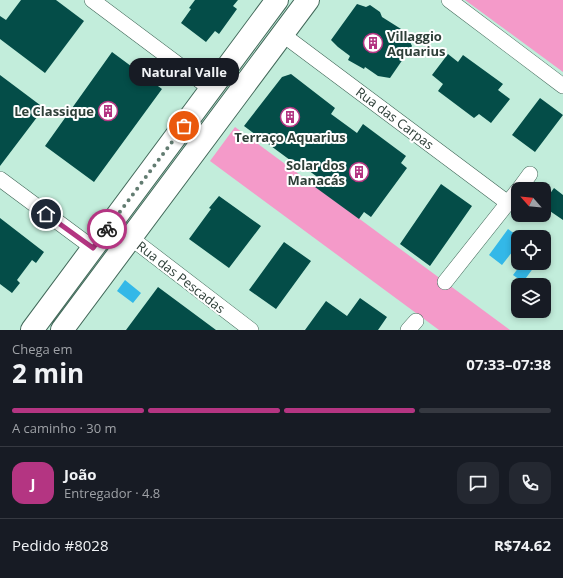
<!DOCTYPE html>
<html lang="pt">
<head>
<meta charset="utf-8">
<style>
  body { margin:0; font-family:"Open Sans",sans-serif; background:#242831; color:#f1f3f6; height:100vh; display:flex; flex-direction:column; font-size:15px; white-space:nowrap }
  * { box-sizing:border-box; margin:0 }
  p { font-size:13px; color:#9ea1a6 }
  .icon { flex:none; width:22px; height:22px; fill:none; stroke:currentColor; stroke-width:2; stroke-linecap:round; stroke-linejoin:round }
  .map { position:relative; height:330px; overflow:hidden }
  .drawer { display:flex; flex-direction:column; background:#171b24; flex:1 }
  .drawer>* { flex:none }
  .needle { width:26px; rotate:297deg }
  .buttons { position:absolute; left:511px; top:182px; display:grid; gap:8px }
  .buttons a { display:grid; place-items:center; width:40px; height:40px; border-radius:8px; background:#171b24; box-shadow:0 2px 6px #0003; font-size:20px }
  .pin { position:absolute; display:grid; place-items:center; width:34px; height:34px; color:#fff; margin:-17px; border:2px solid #fff; border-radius:50%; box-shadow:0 1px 4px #0007 }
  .courier { position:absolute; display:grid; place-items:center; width:40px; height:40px; margin:-20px; border:3px solid #b43582; border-radius:50%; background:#fff; color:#222; box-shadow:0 1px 5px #0007 }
  .bubble { position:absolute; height:28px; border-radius:12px; background:#171b24; box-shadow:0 2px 6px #0003; font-size:13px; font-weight:700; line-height:28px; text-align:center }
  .headline em { font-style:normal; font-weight:700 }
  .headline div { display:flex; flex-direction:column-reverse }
  .headline { display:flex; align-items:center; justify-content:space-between; height:68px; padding:0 12px }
  h1 { font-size:26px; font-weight:700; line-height:30px }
  .bar { display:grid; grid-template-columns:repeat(4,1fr); gap:6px 4px; align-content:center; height:48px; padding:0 12px }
  .bar i { height:5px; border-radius:3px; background:#363941 }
  .bar .current { background:#b43582 }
  .bar p { grid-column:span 4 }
  .line { display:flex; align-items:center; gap:10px; padding:0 12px; border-top:1px solid #363941 }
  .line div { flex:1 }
  .round { display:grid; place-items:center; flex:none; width:42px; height:42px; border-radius:12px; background:#242831 }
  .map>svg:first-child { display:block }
</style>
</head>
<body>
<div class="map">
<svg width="563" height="330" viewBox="0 0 563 330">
  <rect width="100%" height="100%" fill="#c2eddb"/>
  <path fill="#f49ac9" d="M465,0h98v72z
    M235,127l275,203h-71l-229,-169z"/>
  <path fill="#33b8e8" d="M508,229l11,8 -1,11 -2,-1 -14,18 -13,-10z
    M522,263h15l-14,19 -10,-7z
    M125,280l16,13 -8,10 -16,-12z"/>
  <path fill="#044d48" d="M21,0h35l28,21 -39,52 -45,-34v-23l6,4z
    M195,0h43l-5,6 4,3 -18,25 -4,-3 -9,11 -25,-19 10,-14 -2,-1z
    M357,4l9,3 4,-2 10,7 2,5 27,17 -1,4 4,8 -22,32 -12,-2 -13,-9 -1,2 -16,-9 2,-4 -12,-9 -7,-7z
    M112,52l50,37 -68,93 -49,-36z
    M448,54l10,8 5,-7 40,29 -5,6 12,9 -19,24 -12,-9 -5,4 -36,-27 5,-7 -11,-9z
    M291,74l44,34 -4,6 26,19 6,-9 43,32 -5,7 6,5 -36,49 -7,-5 -5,7 -44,-32 5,-8 -24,-18 -2,2 -50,-37 38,-49z
    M0,75l44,33 -44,58z
    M540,98l23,17 -28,37 -23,-17z
    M441,184l31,22 -42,60 -30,-22z
    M554,188l9,7v25l-19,-13v-5z
    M219,196l42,30 -32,42 -40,-29 22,-30 -2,-1z
    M0,218l44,34 -8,11 -4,-3 -15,20 3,3 -8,10 -12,-9z
    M284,242l27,19 -35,48 -27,-19z
    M158,287l58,43h-90z
    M360,298l27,19 -9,13h-73l21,-29 21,15z"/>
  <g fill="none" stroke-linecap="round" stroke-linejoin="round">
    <defs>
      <path id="street" d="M92,0l119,89
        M449,0l114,86
        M282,34l226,169
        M0,179l93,69
        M519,189l11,-15
        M131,238l120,92
        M445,282l73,-92
        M408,330l8,-9"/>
      <path id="secondary" d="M32,330l245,-330
        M62,330l246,-330"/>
    </defs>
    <use href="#street" stroke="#426859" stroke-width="16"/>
    <use href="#secondary" stroke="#426859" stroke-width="24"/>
    <use href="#street" stroke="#fff" stroke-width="15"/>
    <use href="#secondary" stroke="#fff" stroke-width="22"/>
  </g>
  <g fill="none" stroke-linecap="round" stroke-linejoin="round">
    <path stroke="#627c71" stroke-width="4" stroke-dasharray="0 7.2" d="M107,229l77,-103"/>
    <path stroke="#b43582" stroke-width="5" d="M46,214l47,34 14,-19"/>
  </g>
  <defs>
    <symbol id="building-ring" viewBox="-11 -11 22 22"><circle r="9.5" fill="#fff" stroke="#b43582" stroke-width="1.5"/><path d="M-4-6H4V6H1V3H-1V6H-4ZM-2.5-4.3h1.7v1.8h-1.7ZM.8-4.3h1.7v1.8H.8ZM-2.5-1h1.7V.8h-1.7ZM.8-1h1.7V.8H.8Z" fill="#b43582"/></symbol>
  </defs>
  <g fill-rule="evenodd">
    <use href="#building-ring" x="362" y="32" width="22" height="22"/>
    <use href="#building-ring" x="97" y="100" width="22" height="22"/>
    <use href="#building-ring" x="279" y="106" width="22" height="22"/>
    <use href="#building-ring" x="348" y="161" width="22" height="22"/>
  </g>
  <g text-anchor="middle" stroke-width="4" stroke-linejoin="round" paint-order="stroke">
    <g font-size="13" font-weight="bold" fill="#2e3f38" stroke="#fff" text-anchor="end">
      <text x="387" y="41" text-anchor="start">Villaggio<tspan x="387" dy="15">Aquarius</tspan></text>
      <text x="94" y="116">Le Classique</text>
      <text x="290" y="142" text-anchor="middle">Terraço Aquarius</text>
      <text x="345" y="170">Solar dos<tspan x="345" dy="15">Manacás</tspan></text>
    </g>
    <g font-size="13" fill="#2e3f38" stroke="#fff">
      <text transform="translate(395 118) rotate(37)" y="5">Rua das Carpas</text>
      <text transform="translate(181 277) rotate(38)" y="5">Rua das Pescadas</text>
    </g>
  </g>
</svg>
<div class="buttons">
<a><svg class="needle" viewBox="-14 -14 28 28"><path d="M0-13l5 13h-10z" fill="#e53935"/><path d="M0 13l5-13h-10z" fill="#9ea1a6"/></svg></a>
<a><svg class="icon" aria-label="locate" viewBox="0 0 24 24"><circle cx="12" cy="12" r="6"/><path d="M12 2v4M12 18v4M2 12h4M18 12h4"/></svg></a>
<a><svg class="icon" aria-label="layers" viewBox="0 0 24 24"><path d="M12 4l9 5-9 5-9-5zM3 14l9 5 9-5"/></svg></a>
</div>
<div class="pin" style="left:184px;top:126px;background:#ea580c"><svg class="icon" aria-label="bag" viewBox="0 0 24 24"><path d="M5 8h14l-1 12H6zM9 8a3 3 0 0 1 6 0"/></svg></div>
<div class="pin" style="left:46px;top:214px;background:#1f2937"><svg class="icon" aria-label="home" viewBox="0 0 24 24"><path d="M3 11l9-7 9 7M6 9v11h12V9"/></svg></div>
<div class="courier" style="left:107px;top:229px"><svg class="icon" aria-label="bike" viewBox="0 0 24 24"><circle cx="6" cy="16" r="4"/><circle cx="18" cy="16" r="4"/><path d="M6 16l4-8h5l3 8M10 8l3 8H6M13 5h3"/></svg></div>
<div class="bubble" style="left:129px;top:58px;width:110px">Natural Valle</div>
</div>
<section class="drawer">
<div class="headline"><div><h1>2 min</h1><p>Chega em</p></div><em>07:33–07:38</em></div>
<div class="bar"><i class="current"></i><i class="current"></i><i class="current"></i><i></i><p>A caminho · 30 m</p></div>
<div class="line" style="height:72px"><b class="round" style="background:#b43582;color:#fff">J</b><div><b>João</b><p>Entregador · 4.8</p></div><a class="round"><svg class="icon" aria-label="chat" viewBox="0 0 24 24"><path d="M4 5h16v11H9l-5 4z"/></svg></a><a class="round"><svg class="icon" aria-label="phone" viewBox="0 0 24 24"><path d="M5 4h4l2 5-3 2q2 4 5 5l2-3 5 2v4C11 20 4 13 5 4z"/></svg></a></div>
<div class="line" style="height:52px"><div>Pedido #8028</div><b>R$74.62</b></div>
</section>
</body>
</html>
